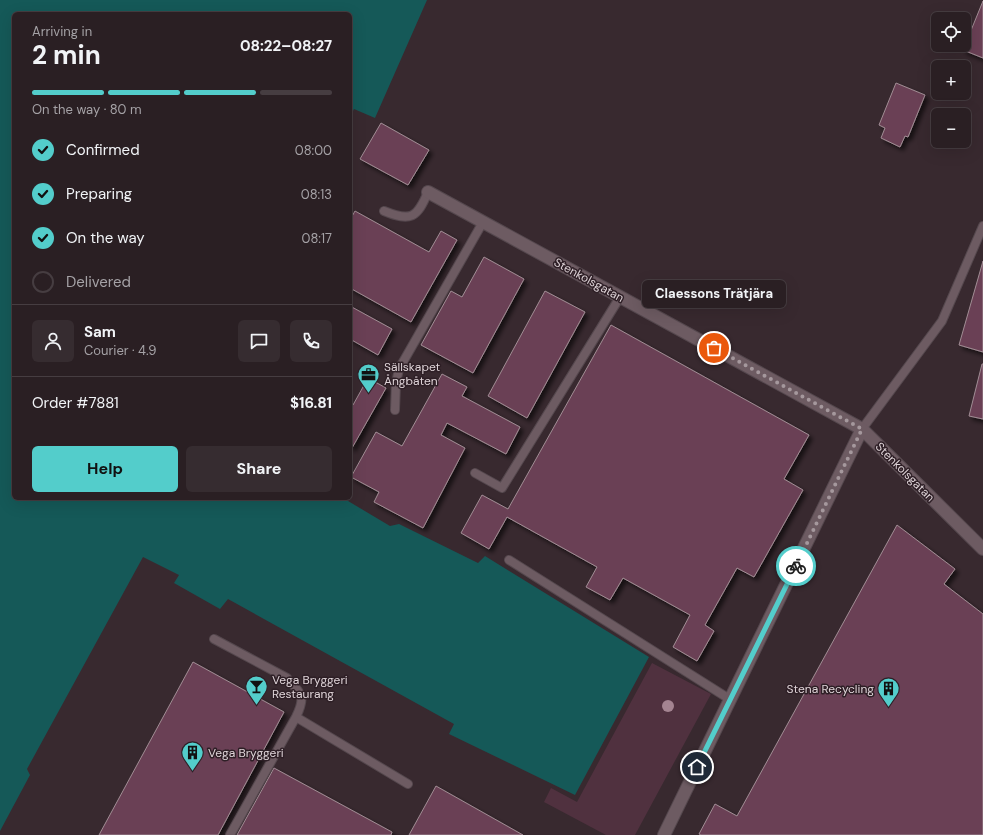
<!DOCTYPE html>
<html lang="en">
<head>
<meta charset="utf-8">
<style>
  body { margin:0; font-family:"DM Sans",sans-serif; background:#362c30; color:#f1f3f6; height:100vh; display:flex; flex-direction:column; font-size:15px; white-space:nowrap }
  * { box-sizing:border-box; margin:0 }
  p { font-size:13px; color:#a5a2a6 }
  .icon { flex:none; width:22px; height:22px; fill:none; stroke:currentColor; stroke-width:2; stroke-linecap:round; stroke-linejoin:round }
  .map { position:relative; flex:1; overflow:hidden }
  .sheet { position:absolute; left:12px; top:12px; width:340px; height:488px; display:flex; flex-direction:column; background:#2a1f23; border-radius:6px; box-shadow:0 4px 16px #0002,0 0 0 1px #463d41 }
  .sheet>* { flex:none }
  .controls { position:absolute; left:931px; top:12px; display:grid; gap:8px }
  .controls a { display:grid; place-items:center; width:40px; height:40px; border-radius:6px; background:#2a1f23; box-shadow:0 4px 16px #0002,0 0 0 1px #463d41; font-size:20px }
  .pin { position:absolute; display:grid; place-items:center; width:34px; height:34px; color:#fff; margin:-17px; border:2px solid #fff; border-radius:50%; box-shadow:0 1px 4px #0007 }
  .courier { position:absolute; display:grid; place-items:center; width:40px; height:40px; margin:-20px; border:3px solid #53cdcb; border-radius:50%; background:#fff; color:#222; box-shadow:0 1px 5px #0007 }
  .bubble { position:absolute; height:28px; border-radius:6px; background:#2a1f23; box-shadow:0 4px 16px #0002,0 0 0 1px #463d41; font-size:13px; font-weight:700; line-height:28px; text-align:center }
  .summary em { font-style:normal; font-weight:700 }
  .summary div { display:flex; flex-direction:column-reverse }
  .summary { display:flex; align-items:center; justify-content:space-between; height:68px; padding:0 20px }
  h1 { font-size:26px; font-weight:700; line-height:30px }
  .bar { display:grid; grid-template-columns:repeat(4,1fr); gap:6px 4px; align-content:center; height:48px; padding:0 20px }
  .bar i { height:5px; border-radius:3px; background:#463d41 }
  .bar .on { background:#53cdcb }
  .bar p { grid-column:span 4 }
  .line { display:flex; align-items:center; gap:10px; padding:0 20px; border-top:1px solid #463d41 }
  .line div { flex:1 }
  .round { display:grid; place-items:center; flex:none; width:42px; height:42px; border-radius:6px; background:#362c30 }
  ol { padding:0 20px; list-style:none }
  li { display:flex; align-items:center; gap:12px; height:44px }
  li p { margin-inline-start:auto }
  li .icon { padding:4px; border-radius:50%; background:#53cdcb; color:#111; stroke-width:4 }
  li:last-child { color:#a5a2a6 }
  li i { width:22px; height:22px; border:2px solid #463d41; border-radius:50% }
  .cta { display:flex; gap:8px; margin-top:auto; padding:8px 20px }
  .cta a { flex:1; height:46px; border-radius:6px; background:#53cdcb; color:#111; font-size:16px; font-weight:700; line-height:46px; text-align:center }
  .cta a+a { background:#362c30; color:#f1f3f6 }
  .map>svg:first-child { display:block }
</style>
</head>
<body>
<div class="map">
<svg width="983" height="835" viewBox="0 0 983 835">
  <defs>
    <filter id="shadow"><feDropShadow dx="3.5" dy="3.5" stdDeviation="2" flood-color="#0009"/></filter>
  </defs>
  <rect width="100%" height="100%" fill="#38292f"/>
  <path fill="#50313f" d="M652,663l59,31 -76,141h-29l-62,-33 7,-14 26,14z"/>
  <path fill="#155958" d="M0,0h427l-52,118 -21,-9 -4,8v-103h-336v484h329l47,28 9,-2 79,39 7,-7 164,101 -74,138 -126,-61 5,-10 -226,-125 -8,10 -46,-26 5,-8 -36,-18 -116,212 3,6 -30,56z"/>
  <path fill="#6b4154" stroke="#a18d95" filter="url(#shadow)" d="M983,1v57l-20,-8z
    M896,83l29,12 -17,42 -3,-1 -5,11 -19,-9 4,-10 -6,-3z
    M381,123l48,27 -21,35 -48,-26z
    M355,211l74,41 12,-21 16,9 -46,82 -61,-34v-68z
    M484,257l40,22 -51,94 -52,-28 30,-54 11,6z
    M983,261v91l-24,-7z
    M545,291l40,21 -58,106 -39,-22z
    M350,306l42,23 -14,26 -28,-16z
    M611,325l198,110 -25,44 19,11 -49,87 -17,-9 -32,57 9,6 -17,30 -24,-14 17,-32 -67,-37 -13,22 -24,-13 11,-20 -90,-50 -18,32 -28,-16 21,-38 26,14z
    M982,364h1v55l-14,-3z
    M442,374l25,13 -5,9 58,31 -14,27 -59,-31 -6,12 24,13 -42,80 -49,-26 5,-10 -28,-15 25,-45 26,14z
    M368,378l18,10 -34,60 -2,-1v-44l3,2z
    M897,525l58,44 -11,15 39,30v221h-282l-2,-1 16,-30 22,12z
    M193,662l91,50 -66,123h-119z
    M274,768l118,64 -1,3h-154z
    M436,786l87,49h-114z"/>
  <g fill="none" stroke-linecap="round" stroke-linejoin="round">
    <defs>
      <path id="service" d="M384,211c27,11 33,7 44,-19
        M395,410l1,-27 3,-14 84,-147
        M862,429l80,-108 41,-95
        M475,473l27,15 118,-191
        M509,560l222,140
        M214,639l73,39c15,17 19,18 9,39l-66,118
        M296,717l112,67"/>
      <path id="minor" d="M428,192l434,237 121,120
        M664,835l198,-406"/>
    </defs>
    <use href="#service" stroke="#55484e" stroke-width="10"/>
    <use href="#minor" stroke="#55484e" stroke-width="14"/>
    <use href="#service" stroke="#6d5b62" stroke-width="8"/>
    <use href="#minor" stroke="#6d5b62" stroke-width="12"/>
  </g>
  <circle fill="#a48491" cx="668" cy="706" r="6"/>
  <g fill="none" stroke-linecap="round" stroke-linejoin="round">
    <path stroke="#a5989d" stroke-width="4" stroke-dasharray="0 7.2" d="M714,348l148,81 -66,137"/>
    <path stroke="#53cdcb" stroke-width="5" d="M697,767l99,-201"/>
  </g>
  <defs>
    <symbol id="office-pin" viewBox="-11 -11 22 30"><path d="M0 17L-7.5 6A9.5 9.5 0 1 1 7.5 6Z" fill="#53cdcb" stroke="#2e1f26"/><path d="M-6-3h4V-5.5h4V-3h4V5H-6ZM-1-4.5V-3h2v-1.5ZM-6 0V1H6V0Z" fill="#111"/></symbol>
    <symbol id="bar-pin" viewBox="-11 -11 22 30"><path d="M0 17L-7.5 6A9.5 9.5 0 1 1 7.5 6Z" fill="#53cdcb" stroke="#2e1f26"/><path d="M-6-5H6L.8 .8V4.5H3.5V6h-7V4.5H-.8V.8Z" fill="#111"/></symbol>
    <symbol id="building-pin" viewBox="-11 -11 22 30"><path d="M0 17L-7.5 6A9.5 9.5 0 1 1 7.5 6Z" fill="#53cdcb" stroke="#2e1f26"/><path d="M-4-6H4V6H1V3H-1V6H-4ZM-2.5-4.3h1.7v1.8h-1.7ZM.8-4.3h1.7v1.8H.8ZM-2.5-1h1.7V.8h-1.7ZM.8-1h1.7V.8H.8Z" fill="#111"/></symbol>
  </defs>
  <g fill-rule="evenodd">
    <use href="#office-pin" x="356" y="362" width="25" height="34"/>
    <use href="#bar-pin" x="244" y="674" width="25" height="34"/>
    <use href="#building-pin" x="876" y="676" width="25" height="34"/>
    <use href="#building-pin" x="180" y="740" width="25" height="34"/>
  </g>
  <g text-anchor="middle" stroke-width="3" stroke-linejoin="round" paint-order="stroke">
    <g font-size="12" fill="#dfd4d8" stroke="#2e1f26">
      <text transform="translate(589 280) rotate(29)" y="4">Stenkolsgatan</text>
      <text transform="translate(905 472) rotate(45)" y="4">Stenkolsgatan</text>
    </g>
    <g font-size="12" fill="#dfd4d8" stroke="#2e1f26" text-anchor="start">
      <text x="384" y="371">Sällskapet<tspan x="384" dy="14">Ångbåten</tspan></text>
      <text x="272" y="684">Vega Bryggeri<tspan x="272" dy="14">Restaurang</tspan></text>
      <text x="874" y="693" text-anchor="end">Stena Recycling</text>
      <text x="208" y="757">Vega Bryggeri</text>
    </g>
  </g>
</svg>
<div class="controls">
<a><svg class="icon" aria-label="locate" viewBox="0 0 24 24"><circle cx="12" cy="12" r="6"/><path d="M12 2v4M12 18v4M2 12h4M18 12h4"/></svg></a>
<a>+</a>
<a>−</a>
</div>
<div class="pin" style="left:714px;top:348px;background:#ea580c"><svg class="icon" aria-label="bag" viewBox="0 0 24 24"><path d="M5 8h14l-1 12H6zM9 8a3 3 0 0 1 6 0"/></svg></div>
<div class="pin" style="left:697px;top:767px;background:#1f2937"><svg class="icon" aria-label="home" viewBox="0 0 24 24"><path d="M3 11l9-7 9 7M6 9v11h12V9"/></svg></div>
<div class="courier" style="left:796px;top:566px"><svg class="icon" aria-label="bike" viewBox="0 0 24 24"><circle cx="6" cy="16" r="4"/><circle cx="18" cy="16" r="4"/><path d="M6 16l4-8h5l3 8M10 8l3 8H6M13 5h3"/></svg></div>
<div class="bubble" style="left:642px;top:280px;width:144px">Claessons Trätjära</div>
<section class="sheet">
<div class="summary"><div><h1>2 min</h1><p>Arriving in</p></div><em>08:22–08:27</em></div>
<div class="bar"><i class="on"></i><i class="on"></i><i class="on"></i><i></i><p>On the way · 80 m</p></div>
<ol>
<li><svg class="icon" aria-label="check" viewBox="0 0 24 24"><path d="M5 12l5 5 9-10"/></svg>Confirmed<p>08:00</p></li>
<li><svg class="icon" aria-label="check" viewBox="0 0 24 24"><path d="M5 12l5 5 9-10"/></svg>Preparing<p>08:13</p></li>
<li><svg class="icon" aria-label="check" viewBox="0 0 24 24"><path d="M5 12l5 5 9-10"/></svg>On the way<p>08:17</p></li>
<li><i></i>Delivered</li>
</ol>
<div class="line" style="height:72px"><a class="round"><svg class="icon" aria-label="person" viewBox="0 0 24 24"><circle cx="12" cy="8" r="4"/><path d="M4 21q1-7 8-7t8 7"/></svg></a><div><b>Sam</b><p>Courier · 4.9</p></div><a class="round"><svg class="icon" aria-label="chat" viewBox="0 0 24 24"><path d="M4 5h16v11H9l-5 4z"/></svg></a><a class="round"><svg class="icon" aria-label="phone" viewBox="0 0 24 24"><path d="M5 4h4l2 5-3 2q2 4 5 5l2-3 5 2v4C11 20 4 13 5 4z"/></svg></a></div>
<div class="line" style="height:52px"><div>Order #7881</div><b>$16.81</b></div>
<div class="cta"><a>Help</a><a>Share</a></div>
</section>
</div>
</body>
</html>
